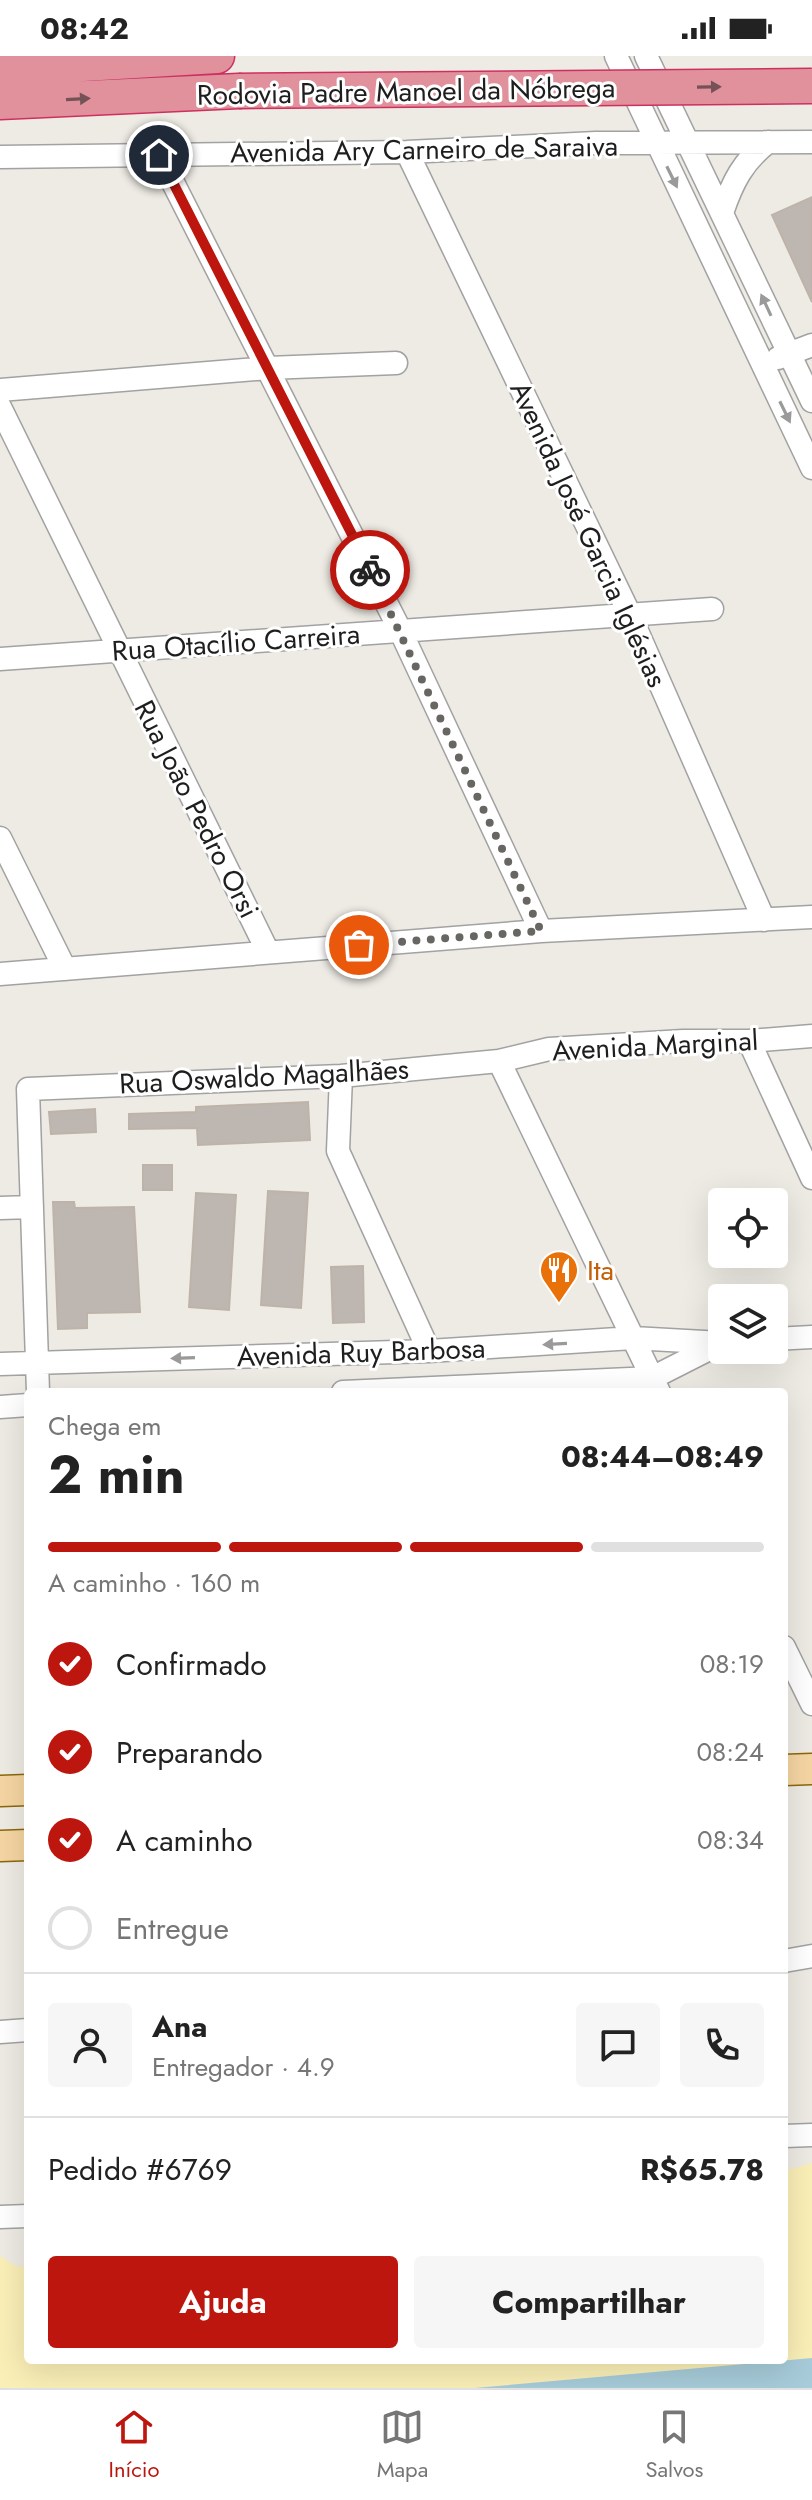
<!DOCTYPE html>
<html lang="pt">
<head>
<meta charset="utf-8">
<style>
  body { margin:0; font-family:Jost,sans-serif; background:#f6f6f6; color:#222; height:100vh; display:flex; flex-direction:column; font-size:30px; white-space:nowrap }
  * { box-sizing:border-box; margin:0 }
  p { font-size:26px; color:#767676 }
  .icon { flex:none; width:44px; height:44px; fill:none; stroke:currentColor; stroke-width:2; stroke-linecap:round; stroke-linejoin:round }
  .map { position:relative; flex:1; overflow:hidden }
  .panel { position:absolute; left:24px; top:1332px; width:764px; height:976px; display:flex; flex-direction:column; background:#fff; border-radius:8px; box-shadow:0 8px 32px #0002 }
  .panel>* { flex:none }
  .buttons { position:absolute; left:708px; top:1132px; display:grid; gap:16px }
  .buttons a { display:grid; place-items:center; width:80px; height:80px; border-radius:8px; background:#fff; box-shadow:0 8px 32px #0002; font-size:40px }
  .pin { position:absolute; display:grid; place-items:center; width:68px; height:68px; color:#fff; margin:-34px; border:4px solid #fff; border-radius:50%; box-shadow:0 2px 8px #0007 }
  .courier { position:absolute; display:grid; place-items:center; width:80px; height:80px; margin:-40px; border:6px solid #bd160e; border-radius:50%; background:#fff; color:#222; box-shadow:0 2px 10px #0007 }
  .head em { font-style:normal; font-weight:700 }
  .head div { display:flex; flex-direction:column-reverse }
  .head { display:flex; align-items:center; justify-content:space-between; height:136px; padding:0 24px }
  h1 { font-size:52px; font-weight:700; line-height:60px }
  .bar { display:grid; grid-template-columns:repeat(4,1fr); gap:12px 8px; align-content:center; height:96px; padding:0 24px }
  .bar i { height:10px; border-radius:6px; background:#e0e0e0 }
  .bar .on { background:#bd160e }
  .bar p { grid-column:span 4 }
  .line { display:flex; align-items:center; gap:20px; padding:0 24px; border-top:2px solid #e0e0e0 }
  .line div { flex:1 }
  .round { display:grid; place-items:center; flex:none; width:84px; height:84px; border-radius:8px; background:#f6f6f6 }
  ol { padding:0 24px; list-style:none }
  li { display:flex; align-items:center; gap:24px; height:88px }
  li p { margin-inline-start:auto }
  li .icon { padding:8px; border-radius:50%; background:#bd160e; color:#fff; stroke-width:4 }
  li:last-child { color:#767676 }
  li i { width:44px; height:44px; border:4px solid #e0e0e0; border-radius:50% }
  .primary-button { display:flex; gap:16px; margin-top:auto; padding:16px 24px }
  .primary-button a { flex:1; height:92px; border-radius:8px; background:#bd160e; color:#fff; font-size:32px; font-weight:700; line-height:92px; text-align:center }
  .primary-button a+a { background:#f6f6f6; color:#222 }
  .status { display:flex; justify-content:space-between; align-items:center; height:56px; padding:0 40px; background:#fff; direction:ltr }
  .status svg { height:22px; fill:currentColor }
  .tabs { display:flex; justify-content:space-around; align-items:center; height:112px; border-top:2px solid #e0e0e0; background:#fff; font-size:22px; color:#767676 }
  .tabs a { display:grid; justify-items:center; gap:4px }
  .tabs .on { color:#bd160e }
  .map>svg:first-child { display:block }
</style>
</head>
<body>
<div class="status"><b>08:42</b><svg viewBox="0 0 49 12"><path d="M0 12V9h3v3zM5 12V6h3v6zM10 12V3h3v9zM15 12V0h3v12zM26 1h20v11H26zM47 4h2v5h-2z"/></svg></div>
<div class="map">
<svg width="812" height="2332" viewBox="0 0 812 2332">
  <rect width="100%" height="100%" fill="#eeebe4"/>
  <path fill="#faefb6" d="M812,2107v195l-337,30h-475v-132l16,10 12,1v93h756v-189z"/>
  <path fill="#a7cbd9" d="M812,2302v30h-337z"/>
  <path fill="#beb7b1" stroke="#beb3a8" stroke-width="2" d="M812,141v105l-40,-87z
    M308,1046l2,38 -112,5 -1,-17 -68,1v-15l67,-2v-5z
    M95,1053l1,23 -45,2 -2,-22z
    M143,1109h29v25h-29z
    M268,1135l40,2 -7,115 -40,-3z
    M196,1137l40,2 -7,115 -40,-3z
    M53,1146h21l1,6 59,-1 6,105 -53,1v15l-29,1z
    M363,1210l1,56 -31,1 -2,-56z"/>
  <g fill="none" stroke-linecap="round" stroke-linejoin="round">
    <defs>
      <path id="minor" d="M616,0l196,412
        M646,0l166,345
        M407,96l223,463 134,305
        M159,99l241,475 141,301
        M0,101l407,-5 189,-9 216,-1
        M722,157c10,-30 21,-52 46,-71
        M778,302l34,-13
        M0,334l268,-22 128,-5
        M0,351l268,545
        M0,603l712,-50
        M0,782l65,131
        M0,918l541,-43 271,-14
        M749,985l63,137
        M499,1005l160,331
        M341,1020l-3,75 91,200
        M0,1152l32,-1
        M774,1283l38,-2
        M0,1308l429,-13 204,-13 89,5
        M38,1336l-10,-303 313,-13 158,-15 50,-12 134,-8h66l63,-5
        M343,1336l309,-14 69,-35
        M0,1351l28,-2
        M784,1591l28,57
        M784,1905l28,-5
        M0,1976l28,-2
        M784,2080l28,-1
        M0,2161l28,-1"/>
      <path id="major" d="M784,1714l28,-1
        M0,1735l28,-1
        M0,1790l28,-1"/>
      <path id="highway" d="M0,13l217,-13
        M0,46l239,-11"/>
    </defs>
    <use href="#minor" stroke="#a2a2a2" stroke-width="25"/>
    <use href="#major" stroke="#8d670a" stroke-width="33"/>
    <use href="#highway" stroke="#cd305f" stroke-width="37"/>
    <use href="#minor" stroke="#fff" stroke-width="22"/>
    <use href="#major" stroke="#f5d5a2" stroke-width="30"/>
    <use href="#highway" stroke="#e0919c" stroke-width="34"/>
    <defs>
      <path id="highway-bridge" d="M239,35l573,-5"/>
    </defs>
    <use href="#highway-bridge" stroke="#cd305f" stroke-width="37" stroke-linecap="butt"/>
    <use href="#highway-bridge" stroke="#e0919c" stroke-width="34"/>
  </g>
  <defs><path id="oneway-solid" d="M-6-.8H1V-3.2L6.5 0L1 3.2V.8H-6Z" transform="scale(2)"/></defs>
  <g fill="#755257">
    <use href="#oneway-solid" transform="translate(709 31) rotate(-1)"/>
    <use href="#oneway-solid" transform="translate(78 43) rotate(-3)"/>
  </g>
  <g fill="#9a9a9a">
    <use href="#oneway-solid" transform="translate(672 121) rotate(64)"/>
    <use href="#oneway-solid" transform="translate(766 249) rotate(-115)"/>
    <use href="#oneway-solid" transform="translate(785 356) rotate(64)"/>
    <use href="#oneway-solid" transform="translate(555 1288) rotate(177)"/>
    <use href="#oneway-solid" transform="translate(183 1302) rotate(178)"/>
  </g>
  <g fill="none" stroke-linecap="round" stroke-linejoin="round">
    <path stroke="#676663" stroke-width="8" stroke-dasharray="0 14.4" d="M359,889l182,-14 -171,-361"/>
    <path stroke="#bd160e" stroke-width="10" d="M159,99l211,415"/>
  </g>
  <defs>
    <symbol id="restaurant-pin" viewBox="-11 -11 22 30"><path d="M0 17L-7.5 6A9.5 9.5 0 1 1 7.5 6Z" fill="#e8710a" stroke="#fff"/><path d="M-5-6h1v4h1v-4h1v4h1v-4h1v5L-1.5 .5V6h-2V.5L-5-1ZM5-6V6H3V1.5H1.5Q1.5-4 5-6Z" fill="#fff"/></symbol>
  </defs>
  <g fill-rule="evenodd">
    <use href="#restaurant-pin" x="537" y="1192" width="44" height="60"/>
  </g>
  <g text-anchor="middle" stroke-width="6" stroke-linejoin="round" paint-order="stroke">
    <g font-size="28" fill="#1e1e1e" stroke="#fff">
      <text transform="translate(406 35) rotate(-1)" y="10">Rodovia Padre Manoel da Nóbrega</text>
      <text transform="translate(424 93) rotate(-1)" y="10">Avenida Ary Carneiro de Saraiva</text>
      <text transform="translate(589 478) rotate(65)" y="10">Avenida José Garcia Iglésias</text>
      <text transform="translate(236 586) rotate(-4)" y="10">Rua Otacílio Carreira</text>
      <text transform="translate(197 753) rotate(63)" y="10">Rua João Pedro Orsi</text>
      <text transform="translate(655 989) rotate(-3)" y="10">Avenida Marginal</text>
      <text transform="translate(264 1020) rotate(-3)" y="10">Rua Oswaldo Magalhães</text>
      <text transform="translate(361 1296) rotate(-2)" y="10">Avenida Ruy Barbosa</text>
    </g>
    <g font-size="28" fill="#c56008" stroke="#fff" text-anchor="start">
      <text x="587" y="1224">Ita</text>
    </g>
  </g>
</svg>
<div class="buttons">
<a><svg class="icon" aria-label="locate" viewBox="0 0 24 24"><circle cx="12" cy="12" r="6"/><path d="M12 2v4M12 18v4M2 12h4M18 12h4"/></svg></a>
<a><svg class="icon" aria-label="layers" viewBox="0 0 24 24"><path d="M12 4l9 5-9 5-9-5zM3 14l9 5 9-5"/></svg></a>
</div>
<div class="pin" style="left:359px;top:889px;background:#ea580c"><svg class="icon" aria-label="bag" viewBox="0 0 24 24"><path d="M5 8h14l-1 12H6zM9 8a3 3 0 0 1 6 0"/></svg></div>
<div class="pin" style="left:159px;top:99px;background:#1f2937"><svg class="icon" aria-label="home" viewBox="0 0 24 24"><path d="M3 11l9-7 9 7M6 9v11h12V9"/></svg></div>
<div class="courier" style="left:370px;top:514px"><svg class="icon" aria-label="bike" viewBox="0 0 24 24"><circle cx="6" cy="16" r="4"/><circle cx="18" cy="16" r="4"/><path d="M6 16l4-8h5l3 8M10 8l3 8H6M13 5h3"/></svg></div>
<section class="panel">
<div class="head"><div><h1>2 min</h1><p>Chega em</p></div><em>08:44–08:49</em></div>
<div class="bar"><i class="on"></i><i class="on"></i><i class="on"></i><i></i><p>A caminho · 160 m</p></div>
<ol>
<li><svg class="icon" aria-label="check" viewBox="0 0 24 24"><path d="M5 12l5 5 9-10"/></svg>Confirmado<p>08:19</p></li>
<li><svg class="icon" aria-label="check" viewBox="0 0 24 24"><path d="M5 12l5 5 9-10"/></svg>Preparando<p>08:24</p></li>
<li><svg class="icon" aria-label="check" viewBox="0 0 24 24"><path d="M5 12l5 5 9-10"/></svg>A caminho<p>08:34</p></li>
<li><i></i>Entregue</li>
</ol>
<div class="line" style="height:144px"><a class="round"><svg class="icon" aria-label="person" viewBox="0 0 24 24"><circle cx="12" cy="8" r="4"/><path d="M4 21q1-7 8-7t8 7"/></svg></a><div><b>Ana</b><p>Entregador · 4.9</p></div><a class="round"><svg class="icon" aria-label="chat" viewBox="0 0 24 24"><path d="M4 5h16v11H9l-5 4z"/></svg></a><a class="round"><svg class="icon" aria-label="phone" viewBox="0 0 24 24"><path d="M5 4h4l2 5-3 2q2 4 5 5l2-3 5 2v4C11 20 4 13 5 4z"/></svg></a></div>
<div class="line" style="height:104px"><div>Pedido #6769</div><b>R$65.78</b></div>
<div class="primary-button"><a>Ajuda</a><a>Compartilhar</a></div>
</section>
</div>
<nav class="tabs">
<a class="on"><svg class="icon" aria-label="home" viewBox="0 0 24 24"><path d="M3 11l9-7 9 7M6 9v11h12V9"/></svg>Início</a>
<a><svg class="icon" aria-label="map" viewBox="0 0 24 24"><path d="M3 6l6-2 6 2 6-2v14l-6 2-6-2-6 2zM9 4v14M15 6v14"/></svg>Mapa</a>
<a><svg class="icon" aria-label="saved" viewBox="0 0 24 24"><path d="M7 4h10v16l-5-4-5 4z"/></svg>Salvos</a>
</nav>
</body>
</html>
